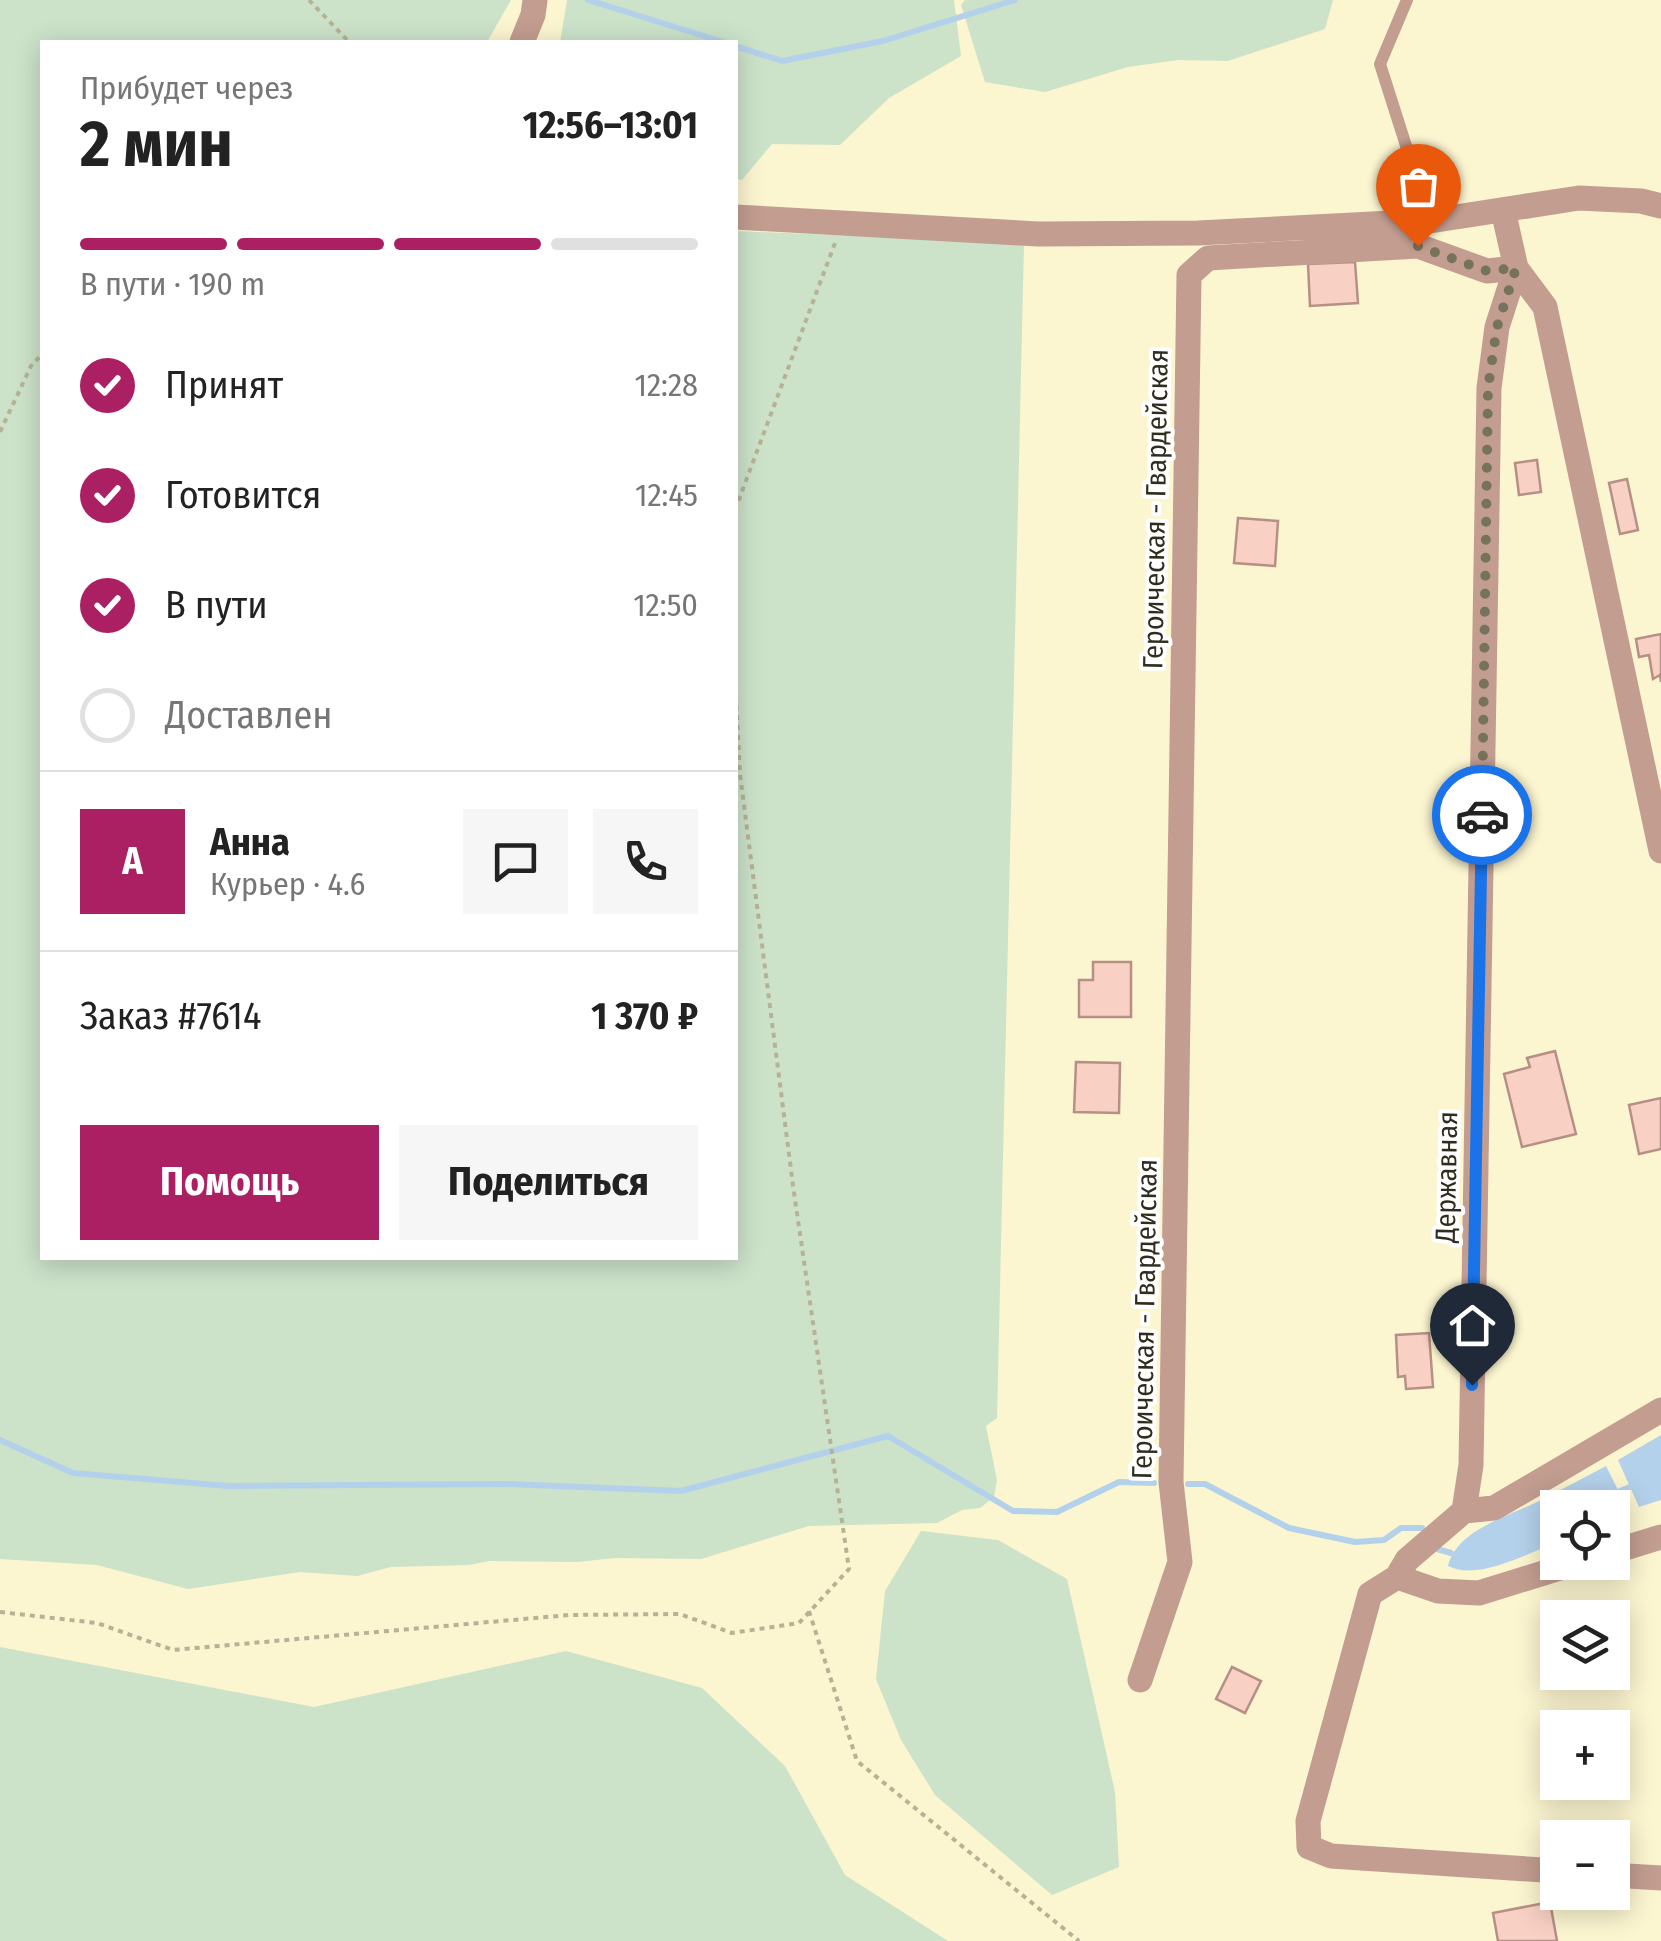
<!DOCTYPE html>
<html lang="ru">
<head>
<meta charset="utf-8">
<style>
  body { margin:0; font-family:"Fira Sans Condensed",sans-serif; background:#f6f6f6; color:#222; height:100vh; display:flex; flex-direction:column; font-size:38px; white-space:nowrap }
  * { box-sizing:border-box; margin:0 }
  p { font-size:32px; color:#767676 }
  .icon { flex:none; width:55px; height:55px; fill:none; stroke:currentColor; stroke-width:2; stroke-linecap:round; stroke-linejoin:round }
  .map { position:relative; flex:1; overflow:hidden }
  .details { position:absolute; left:40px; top:40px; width:698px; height:1220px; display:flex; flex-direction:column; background:#fff; border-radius:0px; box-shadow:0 5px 25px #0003 }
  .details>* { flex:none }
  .buttons { position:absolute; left:1540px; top:1490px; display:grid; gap:20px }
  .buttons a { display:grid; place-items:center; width:90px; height:90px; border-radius:0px; background:#fff; box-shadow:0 5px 25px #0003; font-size:50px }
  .pin { position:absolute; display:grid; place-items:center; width:85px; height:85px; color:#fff; margin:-102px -42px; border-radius:50% 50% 50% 0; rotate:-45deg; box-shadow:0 0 10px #0007 }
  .pin .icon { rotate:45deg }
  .courier { position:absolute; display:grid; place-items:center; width:100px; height:100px; margin:-50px; border:8px solid #1a73e8; border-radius:50%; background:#fff; color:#222; box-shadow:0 2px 12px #0007 }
  .summary em { font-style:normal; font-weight:700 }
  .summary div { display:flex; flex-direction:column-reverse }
  .summary { display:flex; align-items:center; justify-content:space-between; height:170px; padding:0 40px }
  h1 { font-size:65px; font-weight:700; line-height:75px }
  .bar { display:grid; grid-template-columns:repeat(4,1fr); gap:15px 10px; align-content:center; height:120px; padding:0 40px }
  .bar i { height:12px; border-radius:8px; background:#e0e0e0 }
  .bar .active { background:#ab2063 }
  .bar p { grid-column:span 4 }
  .line { display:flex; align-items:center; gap:25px; padding:0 40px; border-top:2px solid #e0e0e0 }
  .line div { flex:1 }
  .round { display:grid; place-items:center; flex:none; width:105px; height:105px; border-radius:0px; background:#f6f6f6 }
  ol { padding:0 40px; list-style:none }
  li { display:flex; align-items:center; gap:30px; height:110px }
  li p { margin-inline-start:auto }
  li .icon { padding:10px; border-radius:50%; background:#ab2063; color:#fff; stroke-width:4 }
  li:last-child { color:#767676 }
  li i { width:55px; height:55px; border:5px solid #e0e0e0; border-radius:50% }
  .cta { display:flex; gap:20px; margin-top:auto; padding:20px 40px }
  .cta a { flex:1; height:115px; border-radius:0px; background:#ab2063; color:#fff; font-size:40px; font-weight:700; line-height:115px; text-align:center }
  .cta a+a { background:#f6f6f6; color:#222 }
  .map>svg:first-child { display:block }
</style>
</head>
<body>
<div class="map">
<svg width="1661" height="1941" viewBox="0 0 1661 1941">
  <rect width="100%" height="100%" fill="#fbf5d0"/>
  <path fill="#cce2c9" d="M0,0h511l-24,42h-445v1216h693v-1027l289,12 -27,1175 -11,8 11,54 -3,17 -14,11 -18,2 -25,13 -128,3 -108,33 -86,-1 -38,4 -88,-1 -20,4 -78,2 -34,9 -57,-4 -112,17 -91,-24 -97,-6z
    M567,0h387l7,56 -72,42 -49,47 -68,-1 -30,36 -7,-2v-136h-175z
    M965,0h368l-8,29 -97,32 -50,-1 -50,7 -83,25 -60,-10 -24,-77z
    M921,1531l77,9 69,39 48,213 4,75 -67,28 -117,-100 -34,-55 -25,-61 9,-88z
    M0,1647l314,60 252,-56 136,37 83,78 60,109 103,66h-948z"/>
  <path fill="#b4d1eb" d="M1661,1435v65l-22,7 -21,-47z
    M1606,1466l23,46 -16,7 -1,-11h-54l-1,6 -6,-19z
    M1541,1500l12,44c-30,11 -75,37 -105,22 9,-37 62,-50 93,-66z"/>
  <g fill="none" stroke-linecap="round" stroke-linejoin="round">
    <path stroke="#b4d1eb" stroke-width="6" d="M588,0l135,42
      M735,46l47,15 101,-20 132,-41
      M0,1440l73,33 156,13 276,-2 176,7 207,-55 125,75 44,1 62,-30 35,1
      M1188,1484h17l84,44 66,14 29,-2 17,-12h21
      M1611,1495l26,-11
      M1547,1523l11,-5
      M1437,1549l14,4"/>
  </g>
  <path fill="#f9d0c4" stroke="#b69085" stroke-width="2.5" d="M1355,262l3,41 -48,3 -2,-42z
    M1537,460l4,32 -22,3 -4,-32z
    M1627,479l11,51 -18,4 -11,-51z
    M1238,518l40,3 -3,45 -41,-3z
    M1661,634v48l-1,-7 -7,4 -4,-24 -10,2 -3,-18z
    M1093,962h38v55h-52v-37h14z
    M1555,1051l21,83 -54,13 -18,-73 26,-7 -3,-9z
    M1076,1062l44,1 -1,50 -45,-1z
    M1661,1098v51l-22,5 -10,-49z
    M1429,1333l4,54 -27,2 -1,-13 -7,1 -2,-42z
    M1232,1667l29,14 -16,32 -29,-14z
    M1550,1902l7,39h-59l-5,-28z"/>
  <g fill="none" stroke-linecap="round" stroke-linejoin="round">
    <path stroke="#b7b295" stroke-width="4" stroke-dasharray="5 5" stroke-linecap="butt" d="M309,0l40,42
      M0,432l32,-68 10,-9
      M735,510l100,-267
      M809,1611l48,150 222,180
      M0,1612l97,11 76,27 396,-35 111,-1 52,19 67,-10 50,-54 -55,-376 -54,-419 -5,-98"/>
    <path stroke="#c29d90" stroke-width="12" d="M1407,0l-27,64 50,157"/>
    <path stroke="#c29d90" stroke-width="25" d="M522,42l11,-27 2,-15
      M1503,210l13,58 -19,59 -8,61 -18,1077 -7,46 -57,49 -10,17 -27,17 -62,227 1,26 22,9 227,15
      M735,217l303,17 160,-1 232,-12 149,-23 62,3 20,5
      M1464,1511l30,-3 167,-98
      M1612,1552l49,-15
      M1397,1577l41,14 41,2 100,-31
      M1140,1680l40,-118 -9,-80 18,-1207 19,-17 210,-12 69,25 29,-3 29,39 116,544
      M1612,1875l49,3"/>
  </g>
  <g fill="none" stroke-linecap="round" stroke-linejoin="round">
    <path stroke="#76735c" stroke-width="10" stroke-dasharray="0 18" d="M1418,246l69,25 29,-3 -19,59 -9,61 -6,427"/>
    <path stroke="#1a73e8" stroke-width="12" d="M1472,1385l10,-570"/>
  </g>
  <g text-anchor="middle" stroke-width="8" stroke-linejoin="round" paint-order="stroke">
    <g font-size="28" fill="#2f2d1e" stroke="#fff">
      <text transform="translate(1155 509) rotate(-89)" y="10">Героическая - Гвардейская</text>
      <text transform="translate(1446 1177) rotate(-89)" y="10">Державная</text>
      <text transform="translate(1144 1319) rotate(-89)" y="10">Героическая - Гвардейская</text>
    </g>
  </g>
</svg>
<div class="buttons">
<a><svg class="icon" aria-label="locate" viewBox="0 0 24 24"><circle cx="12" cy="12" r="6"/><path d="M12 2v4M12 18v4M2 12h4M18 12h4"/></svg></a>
<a><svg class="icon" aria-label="layers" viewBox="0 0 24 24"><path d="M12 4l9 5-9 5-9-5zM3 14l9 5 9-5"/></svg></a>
<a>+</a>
<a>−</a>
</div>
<div class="pin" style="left:1418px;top:246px;background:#ea580c"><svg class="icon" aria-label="bag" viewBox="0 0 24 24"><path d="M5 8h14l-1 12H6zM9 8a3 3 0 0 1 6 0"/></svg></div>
<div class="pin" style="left:1472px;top:1385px;background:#1f2937"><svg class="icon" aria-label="home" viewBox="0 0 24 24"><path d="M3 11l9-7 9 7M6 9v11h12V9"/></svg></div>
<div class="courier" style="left:1482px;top:815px"><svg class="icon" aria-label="car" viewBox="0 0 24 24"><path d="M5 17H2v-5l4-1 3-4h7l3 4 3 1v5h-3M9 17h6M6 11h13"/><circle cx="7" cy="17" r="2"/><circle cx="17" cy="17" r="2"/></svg></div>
<section class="details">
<div class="summary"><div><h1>2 мин</h1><p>Прибудет через</p></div><em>12:56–13:01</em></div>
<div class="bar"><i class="active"></i><i class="active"></i><i class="active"></i><i></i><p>В пути · 190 m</p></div>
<ol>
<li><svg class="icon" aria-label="check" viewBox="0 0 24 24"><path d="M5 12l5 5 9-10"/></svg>Принят<p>12:28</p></li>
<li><svg class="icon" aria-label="check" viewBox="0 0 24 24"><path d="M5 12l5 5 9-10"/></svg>Готовится<p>12:45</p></li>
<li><svg class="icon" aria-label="check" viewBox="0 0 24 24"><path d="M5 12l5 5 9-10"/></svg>В пути<p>12:50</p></li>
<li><i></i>Доставлен</li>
</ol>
<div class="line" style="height:180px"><b class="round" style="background:#ab2063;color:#fff">А</b><div><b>Анна</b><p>Курьер · 4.6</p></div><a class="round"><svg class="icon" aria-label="chat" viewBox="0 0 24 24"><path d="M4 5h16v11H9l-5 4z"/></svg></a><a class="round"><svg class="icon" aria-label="phone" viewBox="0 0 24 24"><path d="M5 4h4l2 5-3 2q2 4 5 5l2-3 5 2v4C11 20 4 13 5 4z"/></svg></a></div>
<div class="line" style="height:130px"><div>Заказ #7614</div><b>1 370 ₽</b></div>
<div class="cta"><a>Помощь</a><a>Поделиться</a></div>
</section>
</div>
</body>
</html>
